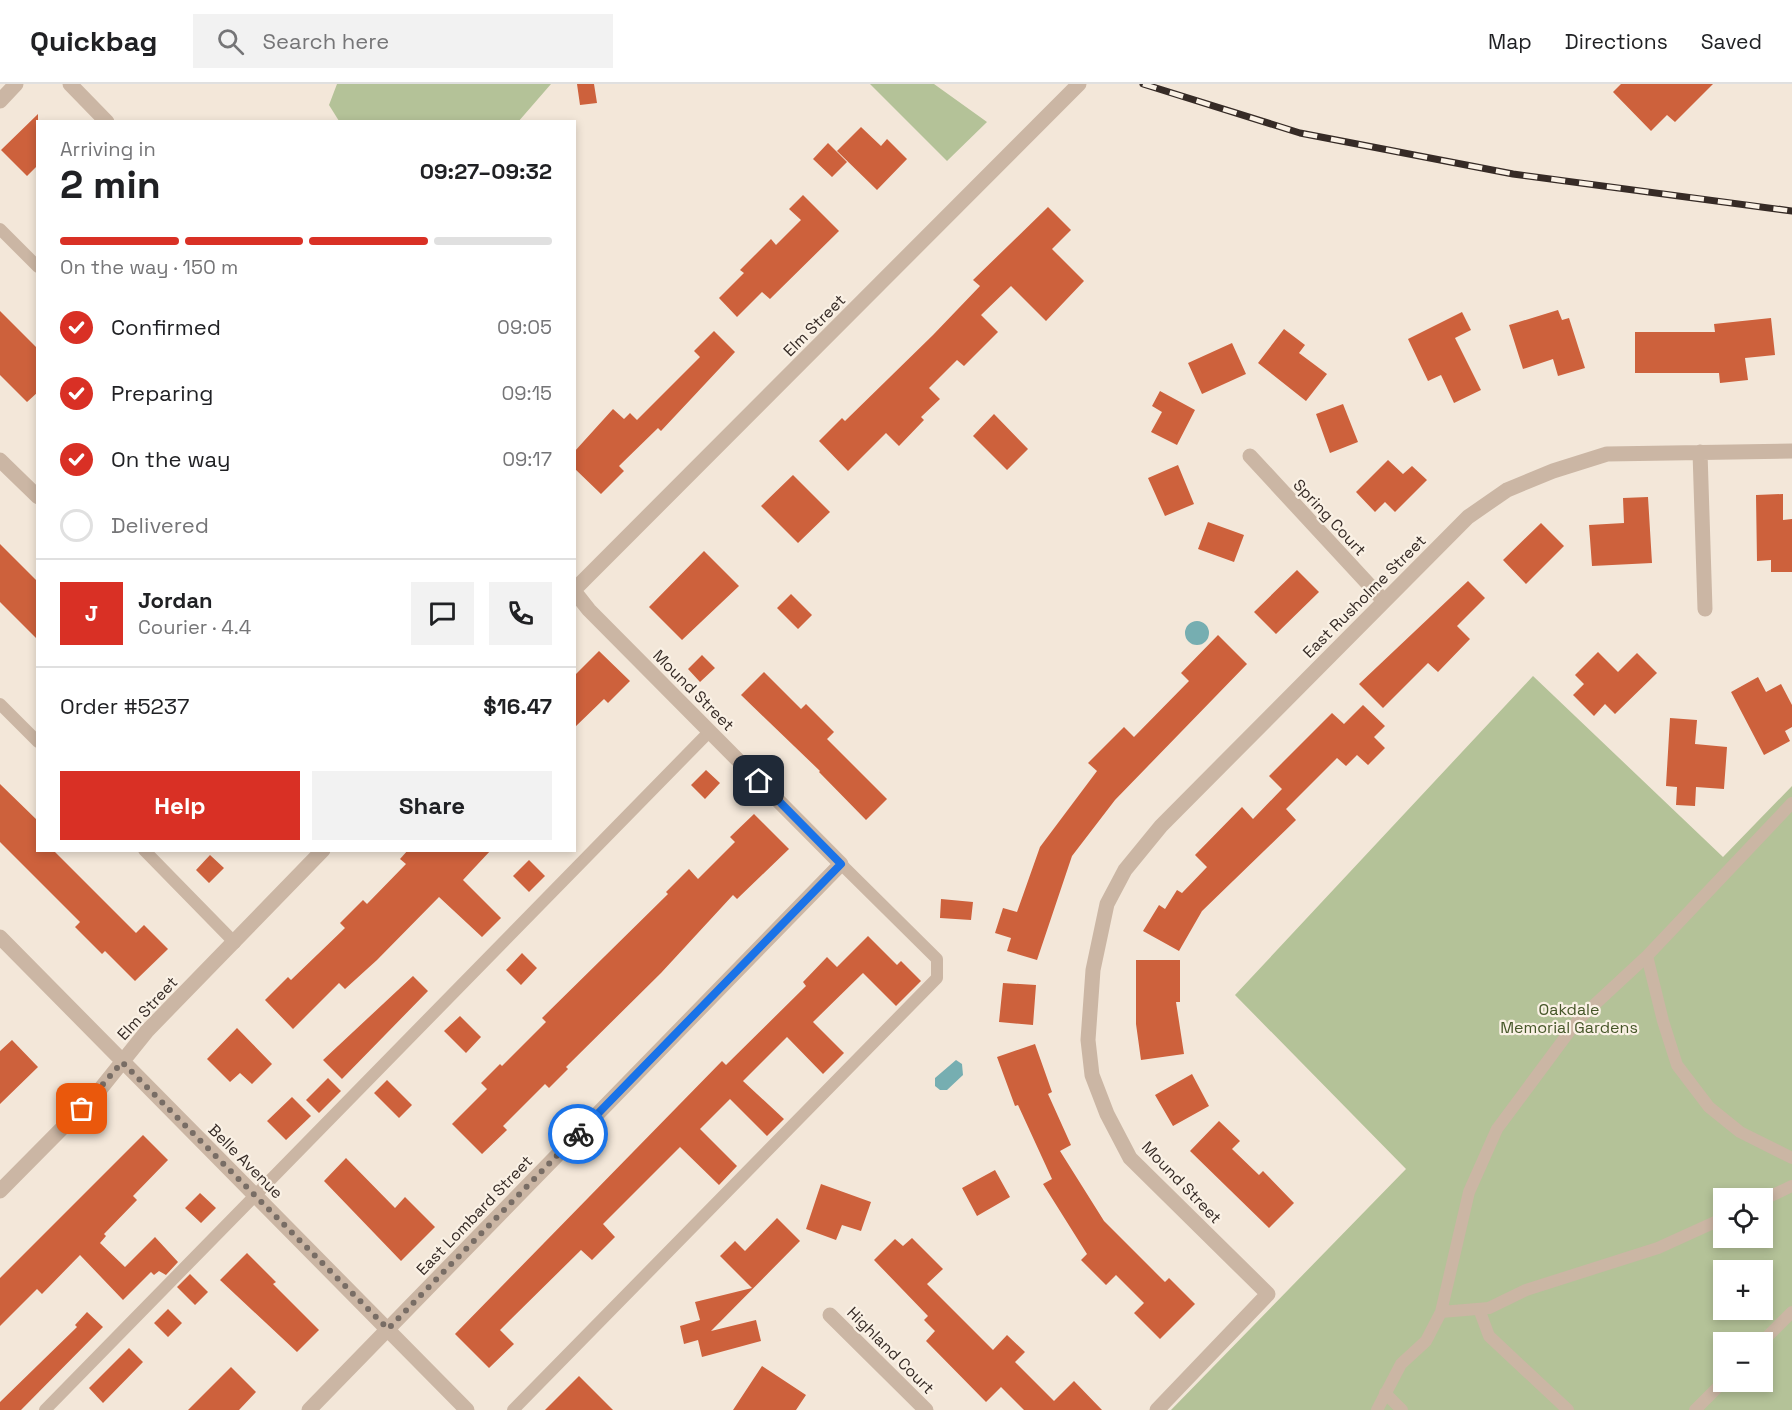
<!DOCTYPE html>
<html lang="en">
<head>
<meta charset="utf-8">
<style>
  body { margin:0; font-family:"Space Grotesk",sans-serif; background:#f2f2f2; color:#202124; height:100vh; display:flex; flex-direction:column; font-size:22px; white-space:nowrap }
  * { box-sizing:border-box; margin:0 }
  p { font-size:20px; color:#757577 }
  .icon { flex:none; width:33px; height:33px; fill:none; stroke:currentColor; stroke-width:2; stroke-linecap:round; stroke-linejoin:round }
  .map { position:relative; flex:1; overflow:hidden }
  .drawer { position:absolute; left:36px; top:36px; width:540px; height:732px; display:flex; flex-direction:column; background:#fff; border-radius:0px; box-shadow:0 3px 9px #0003 }
  .drawer>* { flex:none }
  .controls { position:absolute; left:1713px; top:1104px; display:grid; gap:12px }
  .controls a { display:grid; place-items:center; width:60px; height:60px; border-radius:0px; background:#fff; box-shadow:0 3px 9px #0003; font-size:30px }
  .pin { position:absolute; display:grid; place-items:center; width:51px; height:51px; color:#fff; margin:-26px; border-radius:12px; box-shadow:0 3px 9px #0006 }
  .courier { position:absolute; display:grid; place-items:center; width:60px; height:60px; margin:-30px; border:4px solid #1a73e8; border-radius:50%; background:#fff; color:#222; box-shadow:0 2px 8px #0007 }
  .head em { font-style:normal; font-weight:700 }
  .head div { display:flex; flex-direction:column-reverse }
  .head { display:flex; align-items:center; justify-content:space-between; height:102px; padding:0 24px }
  h1 { font-size:39px; font-weight:700; line-height:45px }
  .bar { display:grid; grid-template-columns:repeat(4,1fr); gap:9px 6px; align-content:center; height:72px; padding:0 24px }
  .bar i { height:8px; border-radius:4px; background:#e0e0e0 }
  .bar .active { background:#d93025 }
  .bar p { grid-column:span 4 }
  .line { display:flex; align-items:center; gap:15px; padding:0 24px; border-top:2px solid #e0e0e0 }
  .line div { flex:1 }
  .round { display:grid; place-items:center; flex:none; width:63px; height:63px; border-radius:0px; background:#f2f2f2 }
  ol { padding:0 24px; list-style:none }
  li { display:flex; align-items:center; gap:18px; height:66px }
  li p { margin-inline-start:auto }
  li .icon { padding:6px; border-radius:50%; background:#d93025; color:#fff; stroke-width:4 }
  li:last-child { color:#757577 }
  li i { width:33px; height:33px; border:3px solid #e0e0e0; border-radius:50% }
  .action { display:flex; gap:12px; margin-top:auto; padding:12px 24px }
  .action a { flex:1; height:69px; border-radius:0px; background:#d93025; color:#fff; font-size:24px; font-weight:700; line-height:69px; text-align:center }
  .action a+a { background:#f2f2f2; color:#202124 }
  header { display:flex; align-items:center; gap:36px; box-sizing:border-box; height:84px; padding:0 30px; background:#fff; border-bottom:2px solid #e0e0e0 }
  header strong { font-size:28px }
  nav { display:flex; gap:33px; margin-inline-start:auto; font-size:21px }
  .search { width:420px; height:54px; background:#f2f2f2; display:flex; align-items:center; gap:15px; box-sizing:border-box; padding:0 21px; border-radius:0px; color:#757577; font-size:22px }
  .map>svg:first-child { display:block }
</style>
</head>
<body>
<header>
<strong>Quickbag</strong>
<div class="search"><svg class="icon" aria-label="search" viewBox="0 0 24 24"><circle cx="10" cy="10" r="6"/><path d="M15 15l6 6"/></svg>Search here</div>
<nav><a>Map</a><a>Directions</a><a>Saved</a></nav>
</header>
<div class="map">
<svg width="1792" height="1326" viewBox="0 0 1792 1326">
  <rect width="100%" height="100%" fill="#f3e7d9"/>
  <path fill="#b4c298" fill-rule="evenodd" d="M337,0h214l-33,38 -179,-1 -10,-16z
    M870,0h64l53,38 -40,39z
    M1533,592l190,181 69,-71v624h-621l235,-241 -171,-174zM1724,1114h38v40h-38zM1724,1186h38v40h-38zM1724,1258h38v40h-38z"/>
  <path fill="#76aeb1" d="M1185 549a12 12 0 1 1 24 0a12 12 0 1 1-24 0Z
    M956,976l6,4 1,11 -16,15h-7l-5,-4v-8z"/>
  <path fill="#cd613c" d="M577,0h17l3,19 -17,2z
    M1621,0h92l-38,38 -8,-7 -16,16 -38,-39z
    M38,30v51l-11,11 -26,-26z
    M861,43l20,19 6,-7 20,20 -30,31 -40,-39z
    M828,59l19,19 -15,15 -19,-18z
    M803,111l36,36 -69,68 -8,-7 -25,25 -18,-19 25,-25 -4,-3 31,-31 5,6 25,-25 -12,-11z
    M1048,123l23,23 -19,19 32,32 -38,40 -35,-35 -30,29 17,17 -34,34 -7,-6 -28,28 11,11 -19,18 3,3 -25,26 -13,-13 -38,38 -29,-30 23,-23 3,3 88,-86 47,-49 -7,-6z
    M1558,226l4,10 7,-2 16,50 -27,8 -5,-17 -30,10 -14,-44z
    M0,227l38,38v43l-11,10 -27,-27z
    M1462,228l9,18 -16,8 26,52 -27,13 -13,-28 -13,6 -20,-42z
    M1771,234l4,37 -30,3 3,22 -28,3 -1,-10h-84v-41h80l-1,-8z
    M1284,245l21,16 -6,8 28,21 -21,27 -48,-38z
    M714,247l21,21 -74,79 -3,-3 -39,38 5,5 -23,23 -27,-26v-16l39,-43 11,10 6,-6 7,7 63,-63 -6,-6z
    M1232,259l14,31 -44,20 -14,-31z
    M1160,307l35,19 -18,35 -26,-13 11,-20 -10,-6z
    M1343,320l15,38 -28,11 -14,-39z
    M994,330l34,35 -21,21 -34,-34z
    M1388,376l15,14 9,-8 15,14 -32,32 -10,-10 -10,10 -19,-20z
    M1178,381l16,39 -29,12 -17,-38z
    M793,391l37,37 -32,31 -37,-37z
    M1783,410v26l9,-1v53h-21v-12l-14,1 -1,-66z
    M1648,413l4,66 -60,3 -3,-41 35,-2 -1,-25z
    M1208,438l36,13 -10,27 -36,-13z
    M1541,439l23,23 -38,38 -23,-24z
    M0,460l38,38v58l-38,-38z
    M704,467l35,35 -57,54 -33,-33z
    M1297,486l22,22 -43,42 -22,-22z
    M1468,497l17,17 -28,28 13,13 -32,33 -10,-9 -45,45 -24,-24z
    M791,510l21,21 -14,14 -21,-21z
    M1218,551l29,29 -132,136 -43,56 -35,104 -30,-9 4,-13 -16,-5 8,-25 14,4 23,-65 57,-76 -9,-8 36,-36 10,10 55,-56 -8,-8z
    M599,567l31,30 -22,22 -4,-4 -30,29v-52z
    M1598,568l20,20 19,-19 20,20 -42,41 -10,-10 -11,12 -21,-21 11,-11 -9,-9z
    M702,571l13,13 -15,14 -12,-13z
    M764,588l37,37 5,-5 28,28 -7,7 60,60 -21,21 -47,-48 1,-1 -79,-76z
    M1758,593l8,15 15,-8 11,21v22l-7,4 5,10 -26,14 -33,-63z
    M1363,621l22,21 -11,11 11,11 -17,17 -11,-10 -11,11 -9,-8 -51,51 10,11 -94,91 -23,40 -36,-20 16,-26 6,4 12,-19 5,3 25,-26 -12,-12 47,-48 11,12 29,-30 -13,-13 63,-63 12,11z
    M1670,634l27,2 -2,24 32,3 -3,42 -28,-2 -1,19 -19,-1 1,-18 -11,-1z
    M706,686l14,13 -15,16 -14,-14z
    M0,700l38,37v29h15l83,83 8,-8 24,24 -33,32 -30,-30 -3,3 -27,-27 5,-5 -80,-80z
    M754,730l35,35 -52,50 -4,-4 -72,78 -95,94 2,2 -19,19 -4,-4 -42,42 4,4 -25,24 -30,-30 35,-35 -6,-6 19,-19 2,2 44,-44 -4,-4 126,-124 -2,-2 23,-23 9,10 37,-37 -5,-5z
    M408,766h83l-28,30 38,38 -19,19 -43,-40 -62,63 -32,29 -6,-6 -46,46 -28,-29 23,-23 3,3 54,-52 -5,-5 23,-23 4,4 39,-40 -6,-5z
    M210,771l14,13 -15,15 -13,-13z
    M529,776l16,16 -16,16 -16,-16z
    M941,815l32,3 -2,18 -31,-2z
    M868,852l29,29 4,-4 20,20 -25,25 -33,-33 -50,49 31,31 -21,21 -36,-37 -44,44 41,38 -17,17 -37,-37 -30,30 37,37 -18,19 -39,-38 -77,77 12,13 -23,23 -11,-10 -81,80 14,14 -25,24 -34,-34 267,-273 4,4 80,-79 -3,-4 24,-25 10,10z
    M522,869l15,15 -16,17 -15,-15z
    M1136,876h44v42h-4l8,52 -43,6 -5,-36z
    M413,892l15,15 -86,88 -19,-19z
    M1003,899l33,2 -3,40 -34,-3z
    M460,932l21,21 -15,16 -22,-22z
    M237,944l35,36 -20,20 -12,-11 -10,9 -23,-23z
    M12,956l26,27 -38,37v-53z
    M1035,960l17,48 -4,2 23,51 -11,6 44,70 61,61 4,-4 26,26 -35,35 -26,-26 10,-10 -28,-28 -10,10 -25,-25 6,-6 -44,-70 9,-5 -34,-74 -3,1 -18,-49z
    M1192,990l17,32 -36,20 -18,-31z
    M328,994l13,13 -22,22 -13,-13z
    M387,996l25,25 -13,13 -25,-25z
    M292,1013l19,19 -25,24 -19,-19z
    M1219,1037l21,20 -8,8 27,26 4,-4 31,32 -25,25 -79,-77z
    M143,1051l25,25 -35,36 4,4 -33,34 2,2 -6,7 25,24 30,-30 23,25 -12,13 -7,-4 -5,4 -3,-3 -28,28 -43,-45 -38,39 -5,-5 -37,37v-48z
    M346,1074l49,50 10,-11 30,30 -34,34 -77,-80z
    M995,1086l15,27 -33,19 -15,-28z
    M821,1100l50,18 -10,29 -19,-6 -6,15 -30,-11z
    M200,1109l16,15 -15,15 -16,-15z
    M777,1134l23,23 -89,90 45,-11 5,21 -59,16 -4,-17 -14,4 -4,-18 20,-6 -5,-18 57,-14 -32,-32 15,-15 10,10z
    M912,1154l31,31 -16,15 66,66 14,-15 18,17 -10,10 39,39 20,-20 28,29h-78l-23,-23 -15,15 -60,-61 9,-10 -11,-11 4,-4 -54,-56 21,-21 8,7z
    M247,1169l29,29 -3,2 46,46 -22,22 -77,-72z
    M190,1190l18,18 -13,13 -18,-18z
    M168,1225l14,14 -14,14 -14,-14z
    M87,1228l16,15 -82,83h-21v-8l77,-75 -2,-2z
    M129,1264l14,14 -40,41 -14,-15z
    M762,1282l44,29 -10,15h-63z
    M231,1283l25,25 -17,18h-51z
    M579,1292l34,34h-68z"/>
  <g fill="none" stroke-linecap="round" stroke-linejoin="round">
    <path stroke="#cbb6a4" stroke-width="12" d="M0,145l38,38
      M0,620l38,38
      M1792,719l-145,153 16,65 14,44 32,42 31,25 52,26
      M144,766l91,93
      M1762,1116l30,-14
      M1479,1225l10,27 79,74
      M1441,1228l28,-120 28,-63 81,-109 69,-64
      M1762,1258l30,-30
      M1385,1309l17,17
      M45,1326l665,-679
      M513,1326l424,-432v-19l-96,-95
      M1377,1326l24,-46 25,-23 15,-29 48,-4 37,-18 132,-42 66,-30
      M1695,1326l29,-29"/>
    <path stroke="#cbb6a4" stroke-width="15" d="M70,0l37,38
      M0,17l16,-17
      M1700,368l5,157
      M1250,372l134,145
      M0,376l38,37
      M574,506l505,-506
      M0,853l467,473
      M0,1107l98,-99 49,-61 176,-181
      M830,1231l96,95
      M309,1326l532,-546 -252,-254 -15,-19
      M1157,1326l111,-116 -138,-136 -23,-44 -15,-39 -4,-35 5,-70 14,-66 18,-34 36,-44 307,-309 39,-27 46,-19 54,-17 185,-3"/>
    <defs>
      <path id="rail" d="M1143,0l157,49 213,41 279,37"/>
    </defs>
    <use href="#rail" stroke="#362b26" stroke-width="7"/>
    <use href="#rail" stroke="#faf1e5" stroke-width="4.5" stroke-dasharray="14" stroke-linecap="butt"/>
  </g>
  <g fill="none" stroke-linecap="round" stroke-linejoin="round">
    <path stroke="#786d65" stroke-width="6" stroke-dasharray="0 10.8" d="M82,1025l40,-47 266,267 190,-195"/>
    <path stroke="#1a73e8" stroke-width="8" d="M578,1050l263,-270 -82,-83"/>
  </g>
  <g text-anchor="middle" stroke-width="4.5" stroke-linejoin="round" paint-order="stroke">
    <g font-size="16" fill="#362b26" stroke="#faf1e5">
      <text transform="translate(814 241) rotate(-45)" y="6">Elm Street</text>
      <text transform="translate(1330 433) rotate(47)" y="6">Spring Court</text>
      <text transform="translate(1364 512) rotate(-45)" y="6">East Rusholme Street</text>
      <text transform="translate(694 606) rotate(45)" y="6">Mound Street</text>
      <text transform="translate(147 924) rotate(-47)" y="6">Elm Street</text>
      <text transform="translate(246 1077) rotate(45)" y="6">Belle Avenue</text>
      <text transform="translate(1182 1098) rotate(46)" y="6">Mound Street</text>
      <text transform="translate(474 1131) rotate(-46)" y="6">East Lombard Street</text>
      <text transform="translate(891 1266) rotate(45)" y="6">Highland Court</text>
    </g>
    <g font-size="16" fill="#455628" stroke="#faf1e5">
      <text x="1569" y="931">Oakdale<tspan x="1569" dy="18">Memorial Gardens</tspan></text>
    </g>
  </g>
</svg>
<div class="controls">
<a><svg class="icon" aria-label="locate" viewBox="0 0 24 24"><circle cx="12" cy="12" r="6"/><path d="M12 2v4M12 18v4M2 12h4M18 12h4"/></svg></a>
<a>+</a>
<a>−</a>
</div>
<div class="pin" style="left:82px;top:1025px;background:#ea580c"><svg class="icon" aria-label="bag" viewBox="0 0 24 24"><path d="M5 8h14l-1 12H6zM9 8a3 3 0 0 1 6 0"/></svg></div>
<div class="pin" style="left:759px;top:697px;background:#1f2937"><svg class="icon" aria-label="home" viewBox="0 0 24 24"><path d="M3 11l9-7 9 7M6 9v11h12V9"/></svg></div>
<div class="courier" style="left:578px;top:1050px"><svg class="icon" aria-label="bike" viewBox="0 0 24 24"><circle cx="6" cy="16" r="4"/><circle cx="18" cy="16" r="4"/><path d="M6 16l4-8h5l3 8M10 8l3 8H6M13 5h3"/></svg></div>
<section class="drawer">
<div class="head"><div><h1>2 min</h1><p>Arriving in</p></div><em>09:27–09:32</em></div>
<div class="bar"><i class="active"></i><i class="active"></i><i class="active"></i><i></i><p>On the way · 150 m</p></div>
<ol>
<li><svg class="icon" aria-label="check" viewBox="0 0 24 24"><path d="M5 12l5 5 9-10"/></svg>Confirmed<p>09:05</p></li>
<li><svg class="icon" aria-label="check" viewBox="0 0 24 24"><path d="M5 12l5 5 9-10"/></svg>Preparing<p>09:15</p></li>
<li><svg class="icon" aria-label="check" viewBox="0 0 24 24"><path d="M5 12l5 5 9-10"/></svg>On the way<p>09:17</p></li>
<li><i></i>Delivered</li>
</ol>
<div class="line" style="height:108px"><b class="round" style="background:#d93025;color:#fff">J</b><div><b>Jordan</b><p>Courier · 4.4</p></div><a class="round"><svg class="icon" aria-label="chat" viewBox="0 0 24 24"><path d="M4 5h16v11H9l-5 4z"/></svg></a><a class="round"><svg class="icon" aria-label="phone" viewBox="0 0 24 24"><path d="M5 4h4l2 5-3 2q2 4 5 5l2-3 5 2v4C11 20 4 13 5 4z"/></svg></a></div>
<div class="line" style="height:78px"><div>Order #5237</div><b>$16.47</b></div>
<div class="action"><a>Help</a><a>Share</a></div>
</section>
</div>
</body>
</html>
